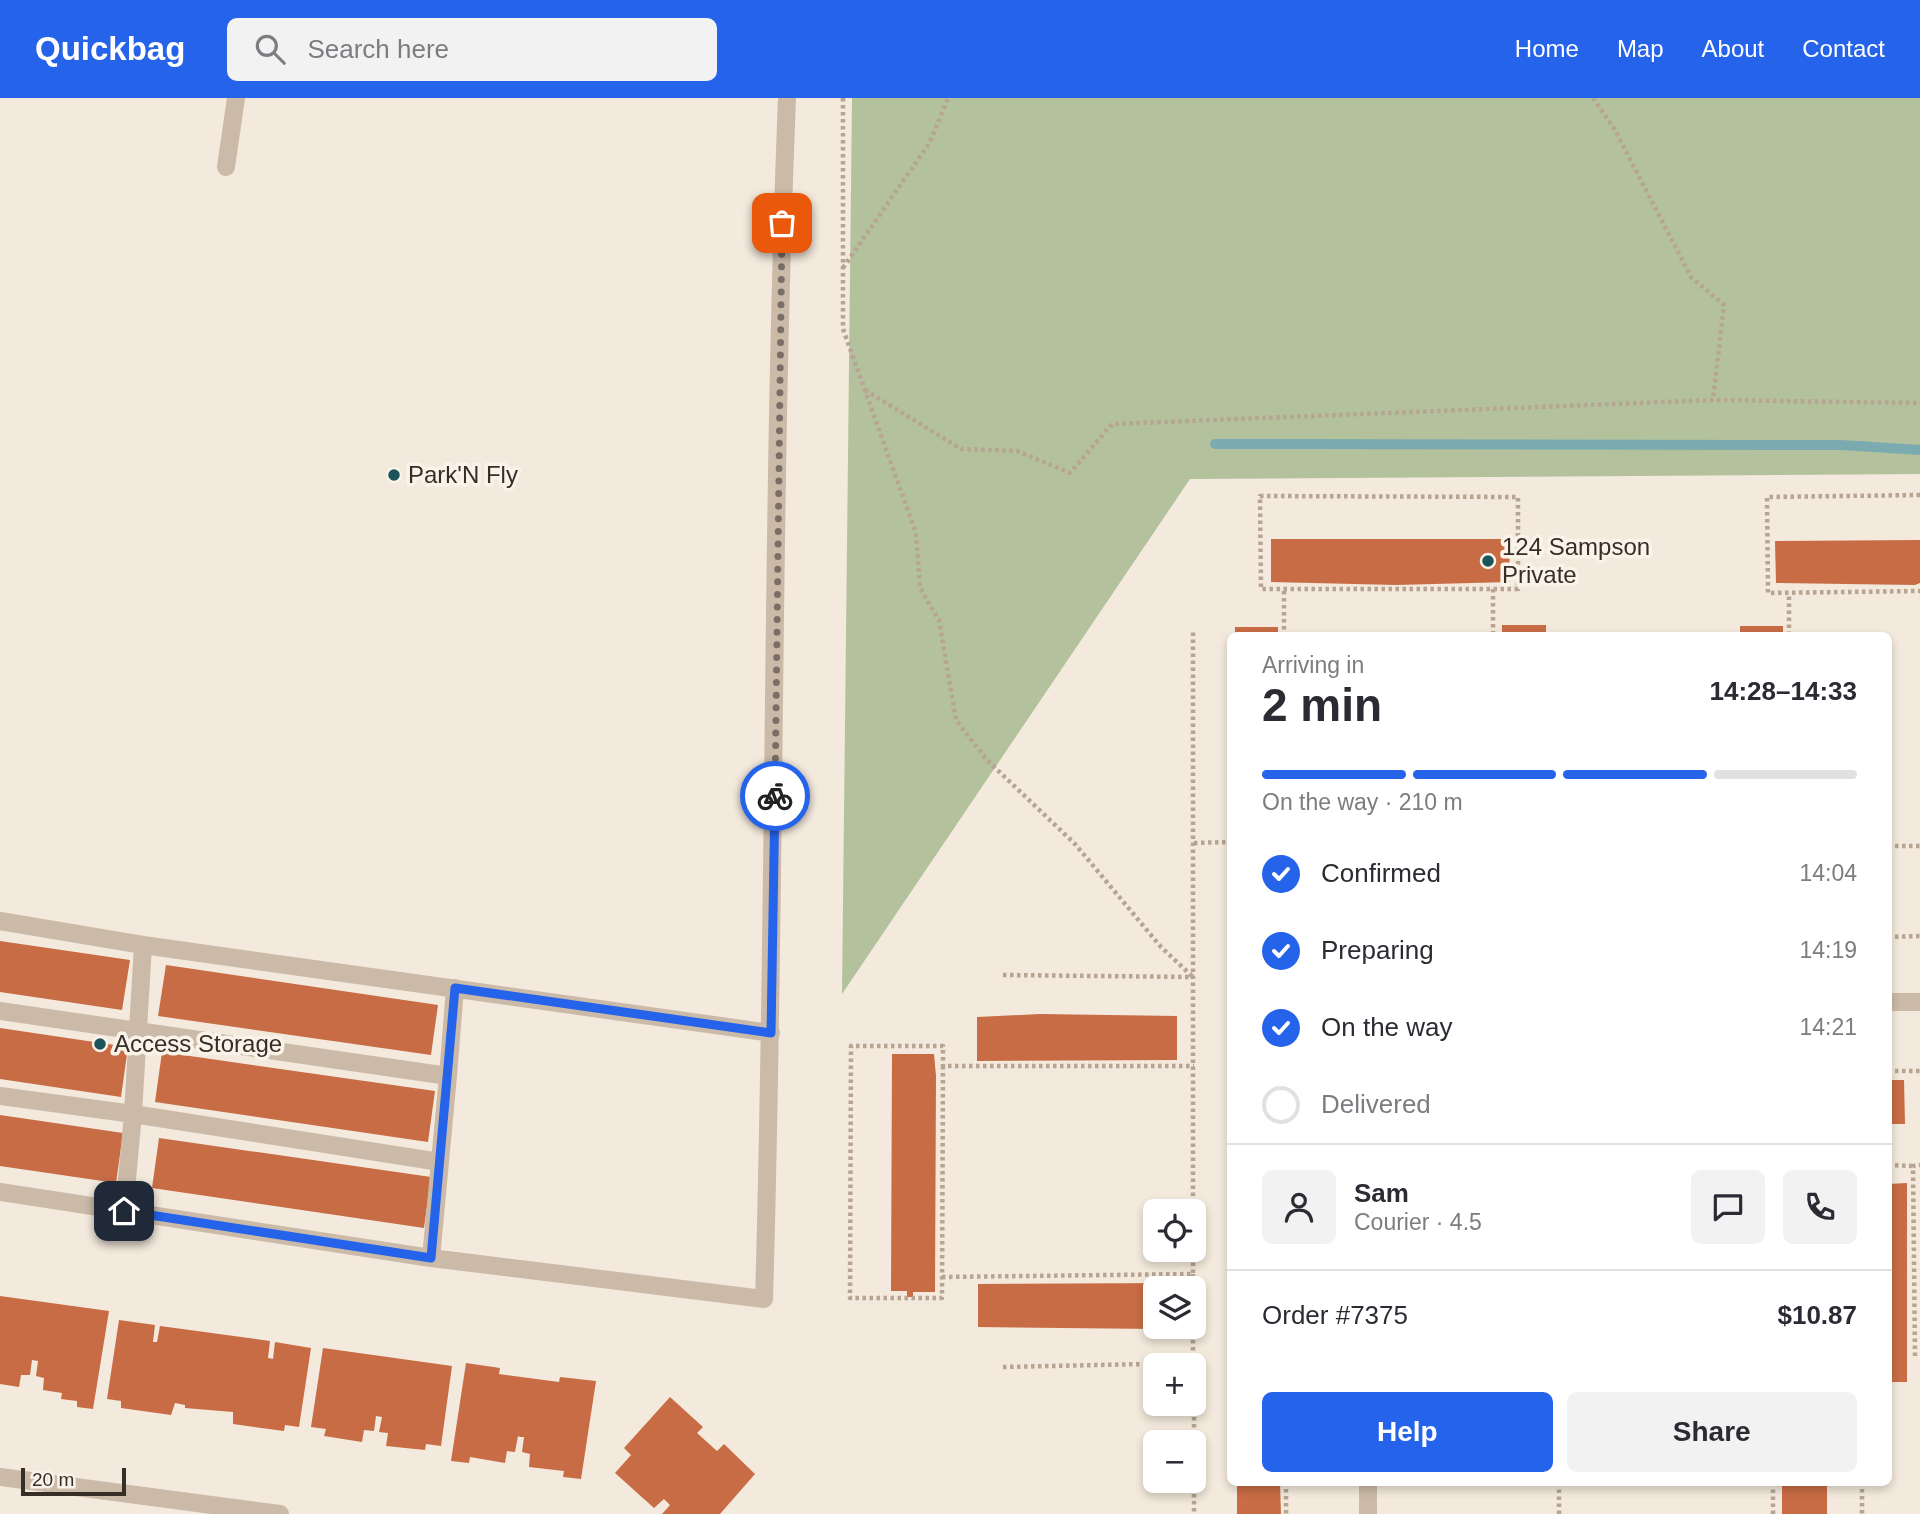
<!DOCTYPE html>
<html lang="en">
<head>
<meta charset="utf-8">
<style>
  body { margin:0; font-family:Helvetica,sans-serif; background:#f2f2f3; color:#2b2b33; height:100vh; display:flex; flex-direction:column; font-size:26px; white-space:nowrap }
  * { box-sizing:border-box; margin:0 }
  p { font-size:23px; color:#7c7c81 }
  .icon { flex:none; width:38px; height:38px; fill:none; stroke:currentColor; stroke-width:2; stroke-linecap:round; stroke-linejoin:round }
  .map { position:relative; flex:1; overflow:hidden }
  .sheet { position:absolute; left:1227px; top:534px; width:665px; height:854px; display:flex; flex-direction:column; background:#fff; border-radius:10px; box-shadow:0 4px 10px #0003 }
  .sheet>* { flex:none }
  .tools { position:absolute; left:1143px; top:1101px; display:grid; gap:14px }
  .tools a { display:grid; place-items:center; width:63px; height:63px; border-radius:10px; background:#fff; box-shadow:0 4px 10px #0003; font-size:35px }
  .scale { position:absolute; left:21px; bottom:18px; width:105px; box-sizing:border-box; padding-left:7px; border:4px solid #382e28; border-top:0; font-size:19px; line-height:24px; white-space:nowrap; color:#382e28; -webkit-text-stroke:5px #faf3e9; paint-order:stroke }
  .pin { position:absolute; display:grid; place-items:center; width:60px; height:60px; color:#fff; margin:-30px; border-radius:14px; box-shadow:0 4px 10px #0006 }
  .courier { position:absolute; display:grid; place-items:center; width:70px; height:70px; margin:-35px; border:5px solid #2563eb; border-radius:50%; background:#fff; color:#222; box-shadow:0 2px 9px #0007 }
  .head em { font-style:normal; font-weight:700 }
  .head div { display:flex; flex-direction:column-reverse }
  .head { display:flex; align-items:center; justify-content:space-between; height:119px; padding:0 35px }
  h1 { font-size:46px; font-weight:700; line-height:52px }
  .bar { display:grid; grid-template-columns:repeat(4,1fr); gap:10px 7px; align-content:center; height:84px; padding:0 35px }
  .bar i { height:9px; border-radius:5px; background:#e1e1e2 }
  .bar .on { background:#2563eb }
  .bar p { grid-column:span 4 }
  .line { display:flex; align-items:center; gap:18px; padding:0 35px; border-top:2px solid #e1e1e2 }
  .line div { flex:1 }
  .round { display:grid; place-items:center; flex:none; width:74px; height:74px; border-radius:10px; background:#f2f2f3 }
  ol { padding:0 35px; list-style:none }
  li { display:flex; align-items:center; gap:21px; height:77px }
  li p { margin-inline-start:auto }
  li .icon { padding:7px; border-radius:50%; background:#2563eb; color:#fff; stroke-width:4 }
  li:last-child { color:#7c7c81 }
  li i { width:38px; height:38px; border:4px solid #e1e1e2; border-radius:50% }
  .cta { display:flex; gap:14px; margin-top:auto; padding:14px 35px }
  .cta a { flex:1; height:80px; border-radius:10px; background:#2563eb; color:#fff; font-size:28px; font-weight:700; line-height:80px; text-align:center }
  .cta a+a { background:#f2f2f3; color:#2b2b33 }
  header { display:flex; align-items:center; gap:42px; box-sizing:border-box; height:98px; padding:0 35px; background:#2563eb; color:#fff }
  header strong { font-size:33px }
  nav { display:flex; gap:38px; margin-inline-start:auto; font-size:24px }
  .search { width:490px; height:63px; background:#f2f2f3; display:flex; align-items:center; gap:18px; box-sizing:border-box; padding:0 24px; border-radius:10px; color:#7c7c81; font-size:26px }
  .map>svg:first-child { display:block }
</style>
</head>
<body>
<header>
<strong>Quickbag</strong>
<div class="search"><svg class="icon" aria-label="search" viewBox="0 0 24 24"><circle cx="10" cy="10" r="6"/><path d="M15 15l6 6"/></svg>Search here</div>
<nav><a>Home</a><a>Map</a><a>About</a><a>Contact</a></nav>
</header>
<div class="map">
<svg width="1920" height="1416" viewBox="0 0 1920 1416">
  <rect width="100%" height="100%" fill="#f3e9dc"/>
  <path fill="#b3c29c" d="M852,0h1068v376l-730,5 -348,515z"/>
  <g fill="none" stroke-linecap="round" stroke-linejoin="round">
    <path stroke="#7babb0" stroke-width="10" d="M1215,346l626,1 79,5"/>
  </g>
  <path fill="#c86c45" d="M1271,441h238l1,43 -114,3 -125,-3z
    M1920,442v43l-5,2 -139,-2 -1,-42z
    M1502,527h44v10h-44z
    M1740,528h43v9h-43z
    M1235,529h43v8h-43z
    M0,843l130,19 -8,50 -122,-18z
    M166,867l272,40 -7,50 -273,-39z
    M1040,916l137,2v44l-200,1v-44z
    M0,930l128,19 -7,50 -121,-18z
    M162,954l273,39 -7,51 -273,-40z
    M892,956h42l2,22 -1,216h-22v5h-6v-6h-16z
    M1888,982h16l1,44h-17z
    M0,1017l123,18 -7,50 -116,-17z
    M159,1040l272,39 -7,51 -272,-40z
    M1907,1085v199h-19v-198z
    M1177,1185v5h-22l1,41 -178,-2v-43z
    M0,1198l109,15 -16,98 -16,-2v-6l-16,-2 1,-6 -19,-3 1,-12 -8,-2 2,-15 -6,-1 -2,15h-9l-2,12 -19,-3z
    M119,1222l36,5 -2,17h4l3,-16 110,15 -2,17 5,1 2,-17 36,6 -12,79 -14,-2 -1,6 -51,-7v-12l-48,-4v-3l-10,-2 -4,12 -50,-7v-7l-14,-2z
    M323,1250l129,18 -11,80 -15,-2 -1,6 -39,-4 2,-13 -9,-1 3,-15 -6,-1 -2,15 -10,-1 -2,12 -38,-6 2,-7 -15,-2z
    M466,1265l34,5 -1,6 60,8 1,-5 36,4 -15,98 -18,-2 1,-6 -35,-4 1,-13 -8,-2 2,-15h-4l-2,-1 -3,16 -8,-1 -2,12 -35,-6 -1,6 -18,-2z
    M670,1299l33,30 -6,6 20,18 7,-7 31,30 -35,40h-58l8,-9 -6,-6 -10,9 -39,-35 16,-18 -7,-7z
    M1237,1384h43l1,32h-44z
    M1782,1384h45v32h-45z"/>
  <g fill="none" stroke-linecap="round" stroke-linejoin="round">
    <path stroke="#b7a492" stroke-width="4.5" stroke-dasharray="3.5 3.5" stroke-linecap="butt" d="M843,0v231l73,204 4,55 19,32 17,100 31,40 88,84 86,103 32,30
      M1593,0l22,32 76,147 33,28 -11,95
      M843,170l87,-126 18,-44
      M865,292l96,59 56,2 53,22 42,-49 601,-24 207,3
      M1920,397l-153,2 1,96 152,-2
      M1260,398l258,1v92h-257z
      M1493,491v46
      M1284,493v44
      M1700,537v-2
      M1789,537v-42
      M1194,745l36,-1
      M1888,748h32
      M1888,839l32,-1
      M1003,877l189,2
      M943,968l-1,232h-92l1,-252h92v20h251
      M1888,973h32
      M1888,1067l25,1
      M1193,1176v14
      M942,1179l251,-3v-644
      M1193,1228v38
      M1915,1258l-2,-190 7,-1
      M1003,1269l190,-4
      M1194,1270v146
      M1286,1384v32
      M1862,1384v32
      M1559,1416v-32
      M1773,1416v-32"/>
    <path stroke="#cbbaa8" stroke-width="18" d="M226,69l10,-69
      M0,823l143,24 628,88
      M1888,904h32
      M0,913l448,65 7,-88
      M0,998l133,18 10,-169
      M0,1094l431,66 333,41c12,-400 7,-801 23,-1201
      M124,1113l9,-97 307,48
      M431,1160l17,-182
      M0,1379l280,37
      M1368,1384v32"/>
  </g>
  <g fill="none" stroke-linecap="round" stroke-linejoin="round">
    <path stroke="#796f67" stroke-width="7" stroke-dasharray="0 12.6" d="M775,698l7,-573"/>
    <path stroke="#2563eb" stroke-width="9" d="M124,1113l307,47 24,-270 316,45 4,-237"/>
  </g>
  <g fill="#1d535a" stroke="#faf3e9" stroke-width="2.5">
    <circle cx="394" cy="377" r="7"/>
    <circle cx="1488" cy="463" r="7"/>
    <circle cx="100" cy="946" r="7"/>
  </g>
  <g text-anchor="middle" stroke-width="7" stroke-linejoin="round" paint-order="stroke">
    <g font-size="24" fill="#382e28" stroke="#faf3e9" text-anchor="start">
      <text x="408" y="385">Park'N Fly</text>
      <text x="1502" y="457">124 Sampson<tspan x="1502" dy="28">Private</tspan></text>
      <text x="114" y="954">Access Storage</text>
    </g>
  </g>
</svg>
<div class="tools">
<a><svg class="icon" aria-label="locate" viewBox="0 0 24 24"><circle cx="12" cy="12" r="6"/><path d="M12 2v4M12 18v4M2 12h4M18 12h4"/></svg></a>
<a><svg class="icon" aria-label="layers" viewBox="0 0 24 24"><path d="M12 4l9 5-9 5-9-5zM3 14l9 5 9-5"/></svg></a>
<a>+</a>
<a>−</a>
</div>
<div class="scale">20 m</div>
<div class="pin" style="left:782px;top:125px;background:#ea580c"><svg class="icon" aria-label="bag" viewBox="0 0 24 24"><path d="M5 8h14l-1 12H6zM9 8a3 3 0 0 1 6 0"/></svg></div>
<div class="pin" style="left:124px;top:1113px;background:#1f2937"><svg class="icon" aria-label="home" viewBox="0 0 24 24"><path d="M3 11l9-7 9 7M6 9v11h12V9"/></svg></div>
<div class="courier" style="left:775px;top:698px"><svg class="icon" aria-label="bike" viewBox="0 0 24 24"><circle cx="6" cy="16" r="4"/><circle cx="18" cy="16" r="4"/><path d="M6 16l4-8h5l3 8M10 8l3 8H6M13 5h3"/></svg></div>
<section class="sheet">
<div class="head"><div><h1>2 min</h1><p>Arriving in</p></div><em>14:28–14:33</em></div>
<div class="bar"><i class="on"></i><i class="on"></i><i class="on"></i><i></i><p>On the way · 210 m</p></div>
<ol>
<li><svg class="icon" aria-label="check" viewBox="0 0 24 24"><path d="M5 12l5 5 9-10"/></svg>Confirmed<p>14:04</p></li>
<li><svg class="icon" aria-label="check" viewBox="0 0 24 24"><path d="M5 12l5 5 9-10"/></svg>Preparing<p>14:19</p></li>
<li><svg class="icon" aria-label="check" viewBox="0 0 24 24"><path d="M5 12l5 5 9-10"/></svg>On the way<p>14:21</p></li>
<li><i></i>Delivered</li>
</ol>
<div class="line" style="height:126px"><a class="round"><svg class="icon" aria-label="person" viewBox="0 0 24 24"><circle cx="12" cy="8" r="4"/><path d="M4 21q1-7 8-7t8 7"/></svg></a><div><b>Sam</b><p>Courier · 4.5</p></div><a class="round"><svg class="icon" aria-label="chat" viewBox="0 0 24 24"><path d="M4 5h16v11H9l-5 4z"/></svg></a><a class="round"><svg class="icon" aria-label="phone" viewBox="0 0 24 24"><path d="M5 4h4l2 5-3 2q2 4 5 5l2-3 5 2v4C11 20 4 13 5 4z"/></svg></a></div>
<div class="line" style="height:91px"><div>Order #7375</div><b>$10.87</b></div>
<div class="cta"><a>Help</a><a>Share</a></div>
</section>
</div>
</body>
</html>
